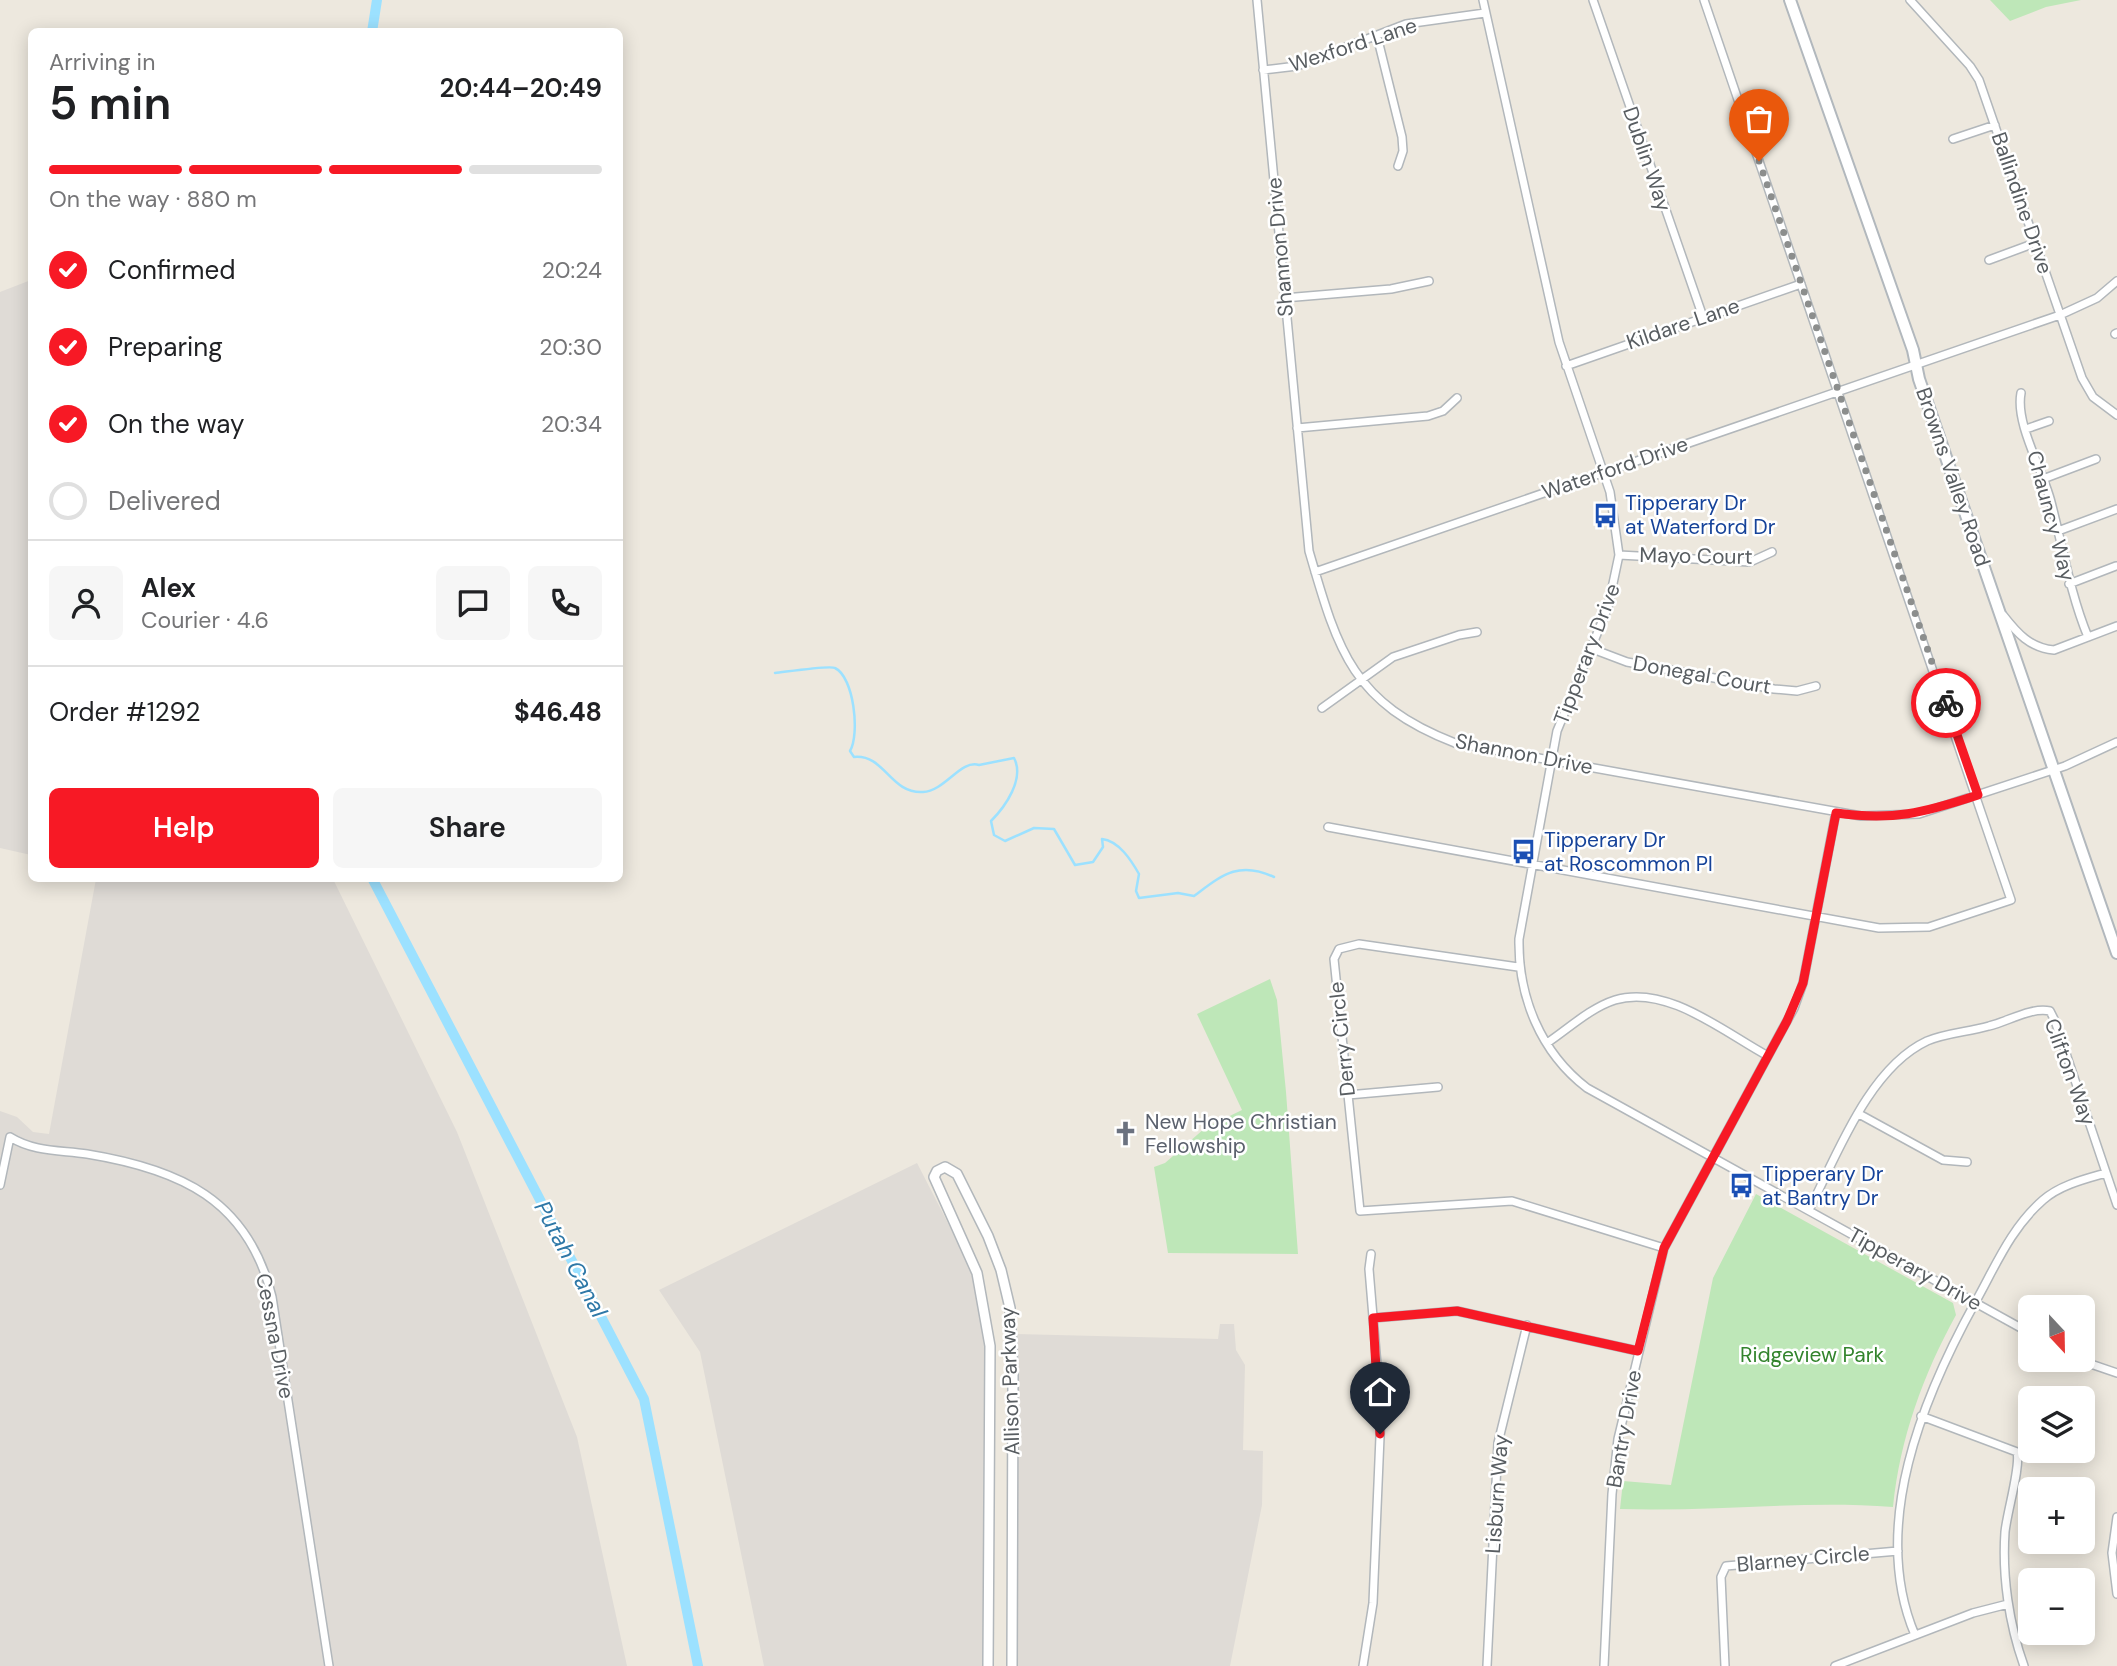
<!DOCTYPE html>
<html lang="en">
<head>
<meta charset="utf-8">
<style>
  body { margin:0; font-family:"DM Sans",sans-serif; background:#f6f6f6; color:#202124; height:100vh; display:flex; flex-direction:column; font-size:26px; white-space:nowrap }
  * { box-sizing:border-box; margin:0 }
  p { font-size:23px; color:#757577 }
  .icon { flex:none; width:38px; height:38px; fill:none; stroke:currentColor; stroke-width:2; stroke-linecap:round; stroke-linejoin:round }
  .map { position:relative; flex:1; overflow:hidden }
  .details { position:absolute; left:28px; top:28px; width:595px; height:854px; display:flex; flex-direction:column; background:#fff; border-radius:10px; box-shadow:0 4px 18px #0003 }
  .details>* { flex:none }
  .needle { width:46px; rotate:158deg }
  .fabs { position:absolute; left:2018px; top:1295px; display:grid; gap:14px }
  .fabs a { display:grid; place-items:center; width:77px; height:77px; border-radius:10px; background:#fff; box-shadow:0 4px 18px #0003; font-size:35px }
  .pin { position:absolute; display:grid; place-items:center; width:60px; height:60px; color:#fff; margin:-72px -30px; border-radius:50% 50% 50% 0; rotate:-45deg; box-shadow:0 0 7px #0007 }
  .pin .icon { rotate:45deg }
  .courier { position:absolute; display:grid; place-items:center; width:70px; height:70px; margin:-35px; border:5px solid #f71925; border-radius:50%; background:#fff; color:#222; box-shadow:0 2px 9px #0007 }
  .headline em { font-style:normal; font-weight:600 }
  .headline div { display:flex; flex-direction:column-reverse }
  .headline { display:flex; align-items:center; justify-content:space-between; height:119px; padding:0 21px }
  h1 { font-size:46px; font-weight:600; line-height:52px }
  .bar { display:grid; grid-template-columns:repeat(4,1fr); gap:10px 7px; align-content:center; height:84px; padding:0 21px }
  .bar i { height:9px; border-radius:5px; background:#e0e0e0 }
  .bar .active { background:#f71925 }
  .bar p { grid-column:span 4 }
  .line { display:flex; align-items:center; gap:18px; padding:0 21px; border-top:2px solid #e0e0e0 }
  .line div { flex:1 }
  .round { display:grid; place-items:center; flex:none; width:74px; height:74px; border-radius:10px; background:#f6f6f6 }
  ol { padding:0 21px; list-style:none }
  li { display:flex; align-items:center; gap:21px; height:77px }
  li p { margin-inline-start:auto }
  li .icon { padding:7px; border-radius:50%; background:#f71925; color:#fff; stroke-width:4 }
  li:last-child { color:#757577 }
  li i { width:38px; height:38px; border:4px solid #e0e0e0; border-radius:50% }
  .primary-button { display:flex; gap:14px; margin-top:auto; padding:14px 21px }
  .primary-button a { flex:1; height:80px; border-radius:10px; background:#f71925; color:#fff; font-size:28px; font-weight:600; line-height:80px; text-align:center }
  .primary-button a+a { background:#f6f6f6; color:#202124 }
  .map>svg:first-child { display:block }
</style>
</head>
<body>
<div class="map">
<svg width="2117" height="1666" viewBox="0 0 2117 1666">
  <rect width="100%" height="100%" fill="#ede8de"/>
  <path fill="#dfdbd6" d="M31,280v575l-31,-7v-556z
    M96,879h237l124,253 120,305 50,229h-627v-555l17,6 16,15 16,2z
    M917,1163l51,99 9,32 7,52 -1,320h-219l-64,-314 -41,-62z
    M1220,1324h14l2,26 9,15 -2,85 20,1 -1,54 -32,161h-213l-2,-332 203,5z"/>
  <path fill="#bee7b8" d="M1990,0h91l-35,7 -36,14z
    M1270,979l7,21 9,92 12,162 -130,-1 -14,-86 11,-4 40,-35 37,-18 -45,-96z
    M1756,1194l197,109 3,12c-33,60 -56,123 -63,192 -91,-7 -181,5 -273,2l3,-28 48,4 42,-207z"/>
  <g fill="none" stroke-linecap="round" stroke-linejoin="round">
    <path stroke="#9ce1ff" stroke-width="2.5" d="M775,673c10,-1 55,-8 60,-5 19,9 25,66 15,83l4,6c31,-3 36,37 69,35 22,-1 38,-33 56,-27l35,-7c11,21 -9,49 -23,63l3,14 11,6 29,-13 20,1 21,36 18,-3 10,-15 -1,-8c17,2 29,21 37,35l-3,17 3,7 39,-5 16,3c27,-20 44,-36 80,-19"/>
    <path stroke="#9ce1ff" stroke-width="10" d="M372,32l5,-32
      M372,878l272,521 54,267"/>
    <defs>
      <path id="minor" d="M1257,0l52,551c29,100 43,152 146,192l406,73 58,-2 146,-48 52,-24
        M1483,0l76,342 51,150 9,63 -11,52 -51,124 -38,208c-1,57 21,113 68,149l443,245
        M1593,0l110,317
        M1910,0l60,66 9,14 103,298 11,19 24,18
        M1377,36l25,101 1,14 -5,15
        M1263,70l34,-4 109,-42 79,-11
        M1953,139l42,-14
        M1989,260l46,-17
        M1284,298l107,-9 38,-8
        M2115,334l2,-1
        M1566,366l235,-82
        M2021,393c-6,31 22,77 30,109 12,46 19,91 37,135
        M1297,428l131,-12 15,-5 14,-13
        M2026,429l23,-8
        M2043,479l53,-20
        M2058,531l59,-22
        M1619,555l131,7 22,-10
        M1315,572l745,-257 37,-17 20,-17
        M2069,584l47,-18
        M2003,615c14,18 27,33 51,35l63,-24
        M1590,648l37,14 147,27 23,2 19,-5
        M1322,708l71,-51 66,-22 18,-3
        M1328,827l551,101 50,-1 82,-27 -307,-900
        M1518,967l-159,-23 -20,5 -5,10 26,252 152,-10 152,47
        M1547,1043c21,-14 43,-35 68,-43 52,-16 110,33 153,56
        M1348,1095l90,-8
        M1859,1114l84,46 24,2
        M0,1185l10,-48c24,15 50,13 77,17 92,15 161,45 185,143l57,369
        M1809,1210c28,-55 60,-142 118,-169 19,-8 41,-9 62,-15 20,-5 42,-19 61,-15l5,10 62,184
        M1373,1318l84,-7 181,40
        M2079,1360l38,13
        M1921,1416l96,36c4,14 -10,60 -12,80 -3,44 4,92 19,134
        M2117,1517l-5,36 5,41
        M1915,1635c-46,-109 8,-238 61,-334 20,-36 35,-73 67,-101 17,-15 42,-21 63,-27
        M1363,1666l10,-63 8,-190 -12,-144 2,-15
        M1487,1666l11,-223 29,-118
        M1604,1666l8,-172 6,-55 46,-191 130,-240 9,-25 33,-171
        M1725,1666l-4,-89 5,-11 172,-15
        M1835,1666l138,-53 35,-9"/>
      <path id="tertiary" d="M988,1666l2,-320 -13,-73 -43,-96 3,-6 8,-4 12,7 31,62 13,34 9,38 3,67 -1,291"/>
      <path id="secondary" d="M1790,0l123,350 6,29 198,574"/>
    </defs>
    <use href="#minor" stroke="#b2b7bb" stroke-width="10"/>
    <use href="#tertiary" stroke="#b2b7bb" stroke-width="12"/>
    <use href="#secondary" stroke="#b2b8bd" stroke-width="14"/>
    <use href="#minor" stroke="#fff" stroke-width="7"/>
    <use href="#tertiary" stroke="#fff" stroke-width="9"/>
    <use href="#secondary" stroke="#fff" stroke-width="10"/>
  </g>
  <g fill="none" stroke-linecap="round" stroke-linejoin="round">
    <path stroke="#8c8e8d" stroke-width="7" stroke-dasharray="0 12.6" d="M1759,161l187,542"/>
    <path stroke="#f71925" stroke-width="9" d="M1380,1434l-7,-116 84,-7 181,40 26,-103 123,-227 16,-38 33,-170c57,8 87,0 142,-18l-32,-92"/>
  </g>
  <defs>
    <symbol id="bus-bare" viewBox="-9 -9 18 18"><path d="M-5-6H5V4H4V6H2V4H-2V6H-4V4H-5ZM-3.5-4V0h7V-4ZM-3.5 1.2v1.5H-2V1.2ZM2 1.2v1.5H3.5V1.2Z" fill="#1a4fb4" stroke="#fff" stroke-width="2.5" paint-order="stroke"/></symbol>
    <symbol id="church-bare" viewBox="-9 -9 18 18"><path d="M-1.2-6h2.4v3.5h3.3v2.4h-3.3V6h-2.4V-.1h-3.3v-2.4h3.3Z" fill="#6b7280" stroke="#fff" stroke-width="2.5" paint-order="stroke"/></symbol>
  </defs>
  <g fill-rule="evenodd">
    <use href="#bus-bare" x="1588" y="498" width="35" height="35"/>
    <use href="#bus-bare" x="1506" y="834" width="35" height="35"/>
    <use href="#church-bare" x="1108" y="1116" width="35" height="35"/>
    <use href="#bus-bare" x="1724" y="1168" width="35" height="35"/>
  </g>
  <g text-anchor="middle" stroke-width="5" stroke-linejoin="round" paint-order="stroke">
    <g font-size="21" fill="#585d61" stroke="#fff">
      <text transform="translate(1353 45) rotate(-18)" y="7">Wexford Lane</text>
      <text transform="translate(1647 159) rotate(71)" y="7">Dublin Way</text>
      <text transform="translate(2022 203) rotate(71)" y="7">Ballindine Drive</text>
      <text transform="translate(1280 247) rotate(-95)" y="7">Shannon Drive</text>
      <text transform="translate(1683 324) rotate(-19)" y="7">Kildare Lane</text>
      <text transform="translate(1615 468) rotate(-19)" y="7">Waterford Drive</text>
      <text transform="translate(1953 477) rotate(71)" y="7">Browns Valley Road</text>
      <text transform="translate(2051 516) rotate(75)" y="7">Chauncy Way</text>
      <text transform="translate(1696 556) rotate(1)" y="7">Mayo Court</text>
      <text transform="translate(1587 654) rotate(-69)" y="7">Tipperary Drive</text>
      <text transform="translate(1702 675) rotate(10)" y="7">Donegal Court</text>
      <text transform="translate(1524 754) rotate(11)" y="7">Shannon Drive</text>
      <text transform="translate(1342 1039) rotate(-96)" y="7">Derry Circle</text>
      <text transform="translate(2070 1072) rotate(70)" y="7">Clifton Way</text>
      <text transform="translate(1915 1269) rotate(29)" y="7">Tipperary Drive</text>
      <text transform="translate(275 1336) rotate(79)" y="7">Cessna Drive</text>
      <text transform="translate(1010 1381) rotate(-92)" y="7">Allison Parkway</text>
      <text transform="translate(1624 1429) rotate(-80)" y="7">Bantry Drive</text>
      <text transform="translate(1497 1494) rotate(-86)" y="7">Lisburn Way</text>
      <text transform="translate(1803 1559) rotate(-5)" y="7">Blarney Circle</text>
    </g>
    <g font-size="21" fill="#164399" stroke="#fff" text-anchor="start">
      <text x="1625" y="510">Tipperary Dr<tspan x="1625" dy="24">at Waterford Dr</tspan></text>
      <text x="1544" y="847">Tipperary Dr<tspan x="1544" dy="24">at Roscommon Pl</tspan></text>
      <text x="1762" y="1181">Tipperary Dr<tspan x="1762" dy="24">at Bantry Dr</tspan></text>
    </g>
    <g font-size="21" fill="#5b616d" stroke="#fff" text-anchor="start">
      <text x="1145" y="1129">New Hope Christian<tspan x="1145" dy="24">Fellowship</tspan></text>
    </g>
    <g font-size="21" fill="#33842d" stroke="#fff">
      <text x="1812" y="1362">Ridgeview Park</text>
    </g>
    <g font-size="23" font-style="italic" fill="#2e78a7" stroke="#fff">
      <text transform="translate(571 1259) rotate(62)" y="8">Putah Canal</text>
    </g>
  </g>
</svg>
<div class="fabs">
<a><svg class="needle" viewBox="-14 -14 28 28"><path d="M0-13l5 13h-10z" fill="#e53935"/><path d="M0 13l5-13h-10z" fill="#757577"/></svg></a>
<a><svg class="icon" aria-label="layers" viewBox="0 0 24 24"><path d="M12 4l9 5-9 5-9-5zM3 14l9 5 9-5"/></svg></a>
<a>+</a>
<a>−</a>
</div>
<div class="pin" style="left:1759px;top:161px;background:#ea580c"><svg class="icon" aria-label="bag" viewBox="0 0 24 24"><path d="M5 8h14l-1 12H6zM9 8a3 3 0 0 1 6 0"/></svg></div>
<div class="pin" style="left:1380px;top:1434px;background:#1f2937"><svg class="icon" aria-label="home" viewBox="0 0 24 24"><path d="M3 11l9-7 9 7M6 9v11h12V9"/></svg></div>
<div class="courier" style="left:1946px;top:703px"><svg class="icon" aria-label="bike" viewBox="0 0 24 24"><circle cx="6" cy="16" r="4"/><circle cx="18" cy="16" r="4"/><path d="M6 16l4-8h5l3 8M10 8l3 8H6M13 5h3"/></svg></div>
<section class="details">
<div class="headline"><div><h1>5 min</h1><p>Arriving in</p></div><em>20:44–20:49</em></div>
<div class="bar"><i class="active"></i><i class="active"></i><i class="active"></i><i></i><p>On the way · 880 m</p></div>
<ol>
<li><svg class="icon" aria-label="check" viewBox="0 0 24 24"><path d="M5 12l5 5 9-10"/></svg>Confirmed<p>20:24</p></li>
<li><svg class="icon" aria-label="check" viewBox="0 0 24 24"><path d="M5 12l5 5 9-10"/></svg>Preparing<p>20:30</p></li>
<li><svg class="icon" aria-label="check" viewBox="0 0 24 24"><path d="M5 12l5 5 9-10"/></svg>On the way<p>20:34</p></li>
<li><i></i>Delivered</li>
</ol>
<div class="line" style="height:126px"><a class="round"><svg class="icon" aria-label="person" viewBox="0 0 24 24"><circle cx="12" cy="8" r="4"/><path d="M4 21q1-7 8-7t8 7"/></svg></a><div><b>Alex</b><p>Courier · 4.6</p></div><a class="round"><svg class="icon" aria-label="chat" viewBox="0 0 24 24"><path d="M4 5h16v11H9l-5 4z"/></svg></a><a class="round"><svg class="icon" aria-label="phone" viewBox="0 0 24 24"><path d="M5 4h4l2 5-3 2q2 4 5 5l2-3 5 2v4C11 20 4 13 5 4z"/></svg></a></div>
<div class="line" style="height:91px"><div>Order #1292</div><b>$46.48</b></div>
<div class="primary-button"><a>Help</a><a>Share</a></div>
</section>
</div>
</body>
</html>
